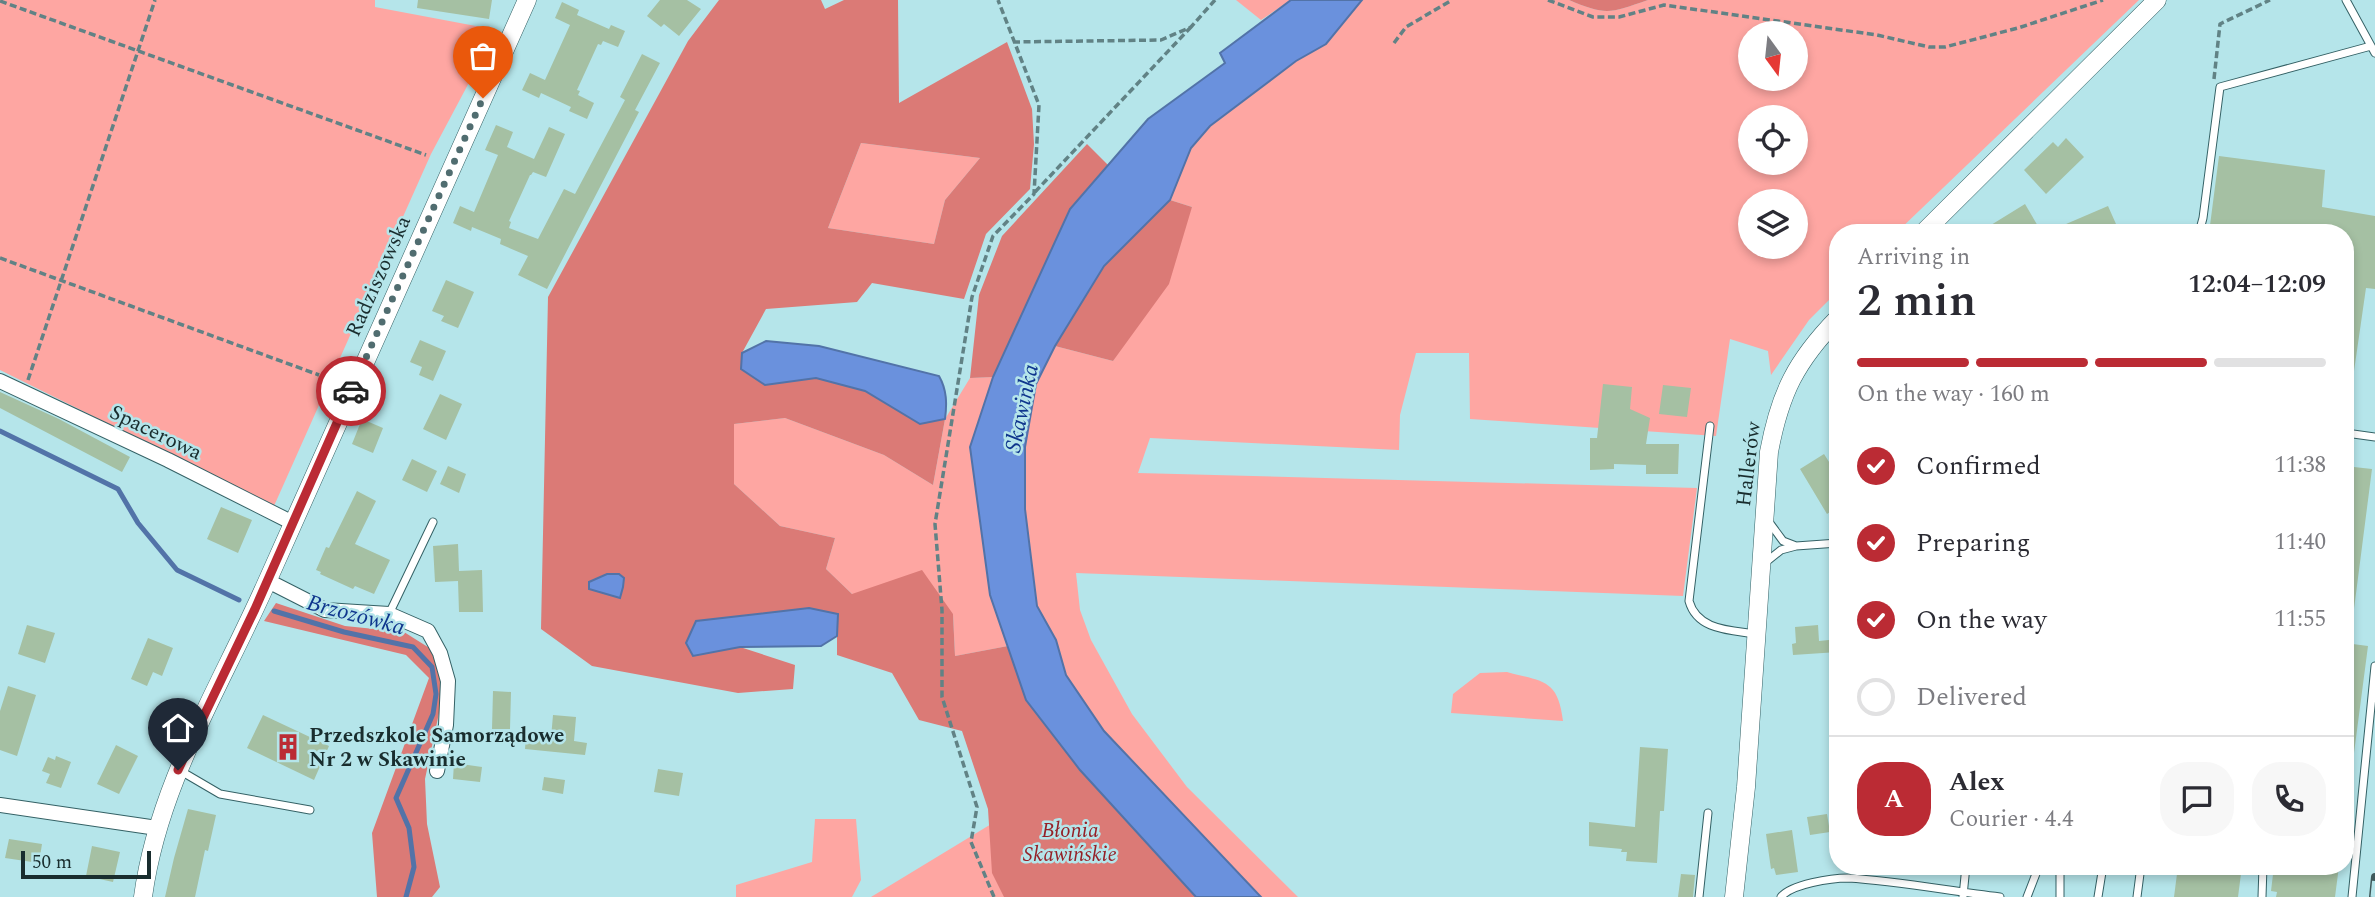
<!DOCTYPE html>
<html lang="en">
<head>
<meta charset="utf-8">
<style>
  body { margin:0; font-family:Spectral,serif; background:#f7f7f7; color:#2b2b33; height:100vh; display:flex; flex-direction:column; font-size:26px; white-space:nowrap }
  * { box-sizing:border-box; margin:0 }
  p { font-size:23px; color:#7c7c81 }
  .icon { flex:none; width:38px; height:38px; fill:none; stroke:currentColor; stroke-width:2; stroke-linecap:round; stroke-linejoin:round }
  .map { position:relative; flex:1; overflow:hidden }
  .panel { position:absolute; left:1829px; top:224px; width:525px; height:651px; display:flex; flex-direction:column; background:#fff; border-radius:28px; box-shadow:0 4px 10px #0003 }
  .panel>* { flex:none }
  .needle { width:46px; rotate:165deg }
  .controls { position:absolute; left:1738px; top:21px; display:grid; gap:14px }
  .controls a { display:grid; place-items:center; width:70px; height:70px; border-radius:50%; background:#fff; box-shadow:0 4px 10px #0003; font-size:35px }
  .scale { position:absolute; left:21px; bottom:18px; width:130px; box-sizing:border-box; padding-left:7px; border:4px solid #192d2e; border-top:0; font-size:19px; line-height:24px; white-space:nowrap; color:#192d2e; -webkit-text-stroke:5px #b5e5ea; paint-order:stroke }
  .pin { position:absolute; display:grid; place-items:center; width:60px; height:60px; color:#fff; margin:-72px -30px; border-radius:50% 50% 50% 0; rotate:-45deg; box-shadow:0 0 7px #0007 }
  .pin .icon { rotate:45deg }
  .courier { position:absolute; display:grid; place-items:center; width:70px; height:70px; margin:-35px; border:5px solid #bb2b34; border-radius:50%; background:#fff; color:#222; box-shadow:0 2px 9px #0007 }
  .headline em { font-style:normal; font-weight:600 }
  .headline div { display:flex; flex-direction:column-reverse }
  .headline { display:flex; align-items:center; justify-content:space-between; height:119px; padding:0 28px }
  h1 { font-size:46px; font-weight:600; line-height:52px }
  .bar { display:grid; grid-template-columns:repeat(4,1fr); gap:10px 7px; align-content:center; height:84px; padding:0 28px }
  .bar i { height:9px; border-radius:5px; background:#e1e1e2 }
  .bar .selected { background:#bb2b34 }
  .bar p { grid-column:span 4 }
  .line { display:flex; align-items:center; gap:18px; padding:0 28px; border-top:2px solid #e1e1e2 }
  .line div { flex:1 }
  .round { display:grid; place-items:center; flex:none; width:74px; height:74px; border-radius:28px; background:#f7f7f7 }
  ol { padding:0 28px; list-style:none }
  li { display:flex; align-items:center; gap:21px; height:77px }
  li p { margin-inline-start:auto }
  li .icon { padding:7px; border-radius:50%; background:#bb2b34; color:#fff; stroke-width:4 }
  li:last-child { color:#7c7c81 }
  li i { width:38px; height:38px; border:4px solid #e1e1e2; border-radius:50% }
  .map>svg:first-child { display:block }
</style>
</head>
<body>
<div class="map">
<svg width="2375" height="897" viewBox="0 0 2375 897">
  <rect width="100%" height="100%" fill="#b5e5ea"/>
  <path fill="#fea6a2" fill-rule="evenodd" d="M0,0h375v7l122,23 -66,124 -157,352 -274,-136z
    M1236,0h55l-30,20z
    M1362,0h207c38,16 41,13 79,0h491l-243,233h-58l-1,59 -28,28 -38,55 -3,-24 -38,-12 -14,97 -246,-17 -1,-66h-53l-16,62 -1,35 -249,-12 -12,35 559,15 -14,108 -607,-23 4,37 11,30 41,74 55,73 111,110h-37l-157,-166 -38,-56 -10,-35 -19,-34 -12,-97v-62l11,-63 19,-38 58,15 79,-154 -22,-7 21,-52 19,-22 86,-65 30,-17zM1750,33h46v46h-46zM1750,117h46v46h-46zM1750,201h46v46h-46z
    M861,143l119,15 -35,42 -11,44 -106,-16z
    M993,377l-23,70 20,148 18,51 -53,10 -2,-42 -101,-20 -26,-25 9,-31 -55,-12 -46,-42v-60l51,-6 99,37 49,30 12,-66 25,-41z
    M1507,672c36,10 51,7 56,49l-112,-8 2,-19 27,-21z
    M1080,770l116,127h-325z
    M815,819h41l5,61 -9,17h-116v-12l76,-23z"/>
  <path fill="#db7a76" fill-rule="evenodd" d="M719,0h102l4,9 19,-9h54l1,103 108,-61 25,67 2,35 -4,45 -44,45 -22,65 -92,-16 -15,19 -91,7 -24,44 23,32 50,-7 50,13 55,33 25,-5 -12,66 -49,-30 -99,-37 -51,6v60l46,42 55,12 -9,31 26,25 70,-24 31,44 2,42 53,-10 18,54 54,70 116,127h-192l-12,-24 -4,-64 -26,-78 -43,-11 -27,-47 -55,-18v-41l-144,42 47,-9 55,18 -2,24 -55,4 -146,-27 -51,-37 7,-332 140,-256zM861,143l119,15 -35,42 -11,44 -106,-16z
    M1569,0h79c-38,13 -41,16 -79,0z
    M1087,144l21,21 -38,44 -77,168 -23,1 9,-83 23,-59z
    M1170,200l22,7 -23,77 -56,77 -58,-15 49,-80z
    M276,603l69,23 59,6 27,17 15,31 -21,99 2,45 13,63 -8,10h-55l-5,-64 57,-155 -23,-23 -142,-34z"/>
  <path fill="#6a91dd" stroke="#5273a8" stroke-width="2" d="M1291,0h71l-36,44 -30,17 -86,65 -19,22 -21,52 -66,66 -49,80 -19,38 -11,63v62l12,97 19,34 10,35 38,56 157,166h-65l-116,-127 -54,-70 -36,-105 -20,-148 23,-70 77,-168 78,-90 77,-56 -5,-10z
    M766,341l53,5 120,30c8,14 8,28 6,43l-25,5 -55,-33 -49,-13 -51,7 -24,-16 1,-16z
    M607,574h12l5,4 -1,9 -3,11 -31,-9v-7z
    M809,608l29,6 -1,22 -16,10 -81,1 -47,9 -7,-13 10,-22z"/>
  <g fill="none" stroke-linecap="round" stroke-linejoin="round">
    <path stroke="#5273a8" stroke-width="5" d="M0,431l118,58 20,34 39,47 62,30
      M274,611l70,21 69,15 19,20 4,27 -3,20 -37,84 13,30 5,39 -8,30"/>
  </g>
  <path fill="#a5c0a3" d="M418,0h74l-3,19 -72,-11z
    M660,0h27l14,9 -22,27 -15,-12 -3,3 -14,-11z
    M562,2l17,8 -2,5 32,14 2,-4 14,6 -7,16 -15,-6 -2,4 -3,-1 -21,46 3,1 -2,4 16,8 -7,16 -18,-8 2,-4 -30,-14 -2,5 -17,-8 8,-17 15,7 25,-55 -15,-7z
    M642,54l18,9 -25,47 4,2 -92,177 -29,-14 10,-19 -28,-12 1,-5 -29,-12 -1,4 -18,-8 7,-17 14,6 24,-57 -13,-5 11,-25 17,7 -6,15 27,12 15,-32 16,7 -19,43 -13,-5 -2,3h-1l-21,46 2,1 -2,6 29,11 26,-50 11,5 50,-94 -5,-3z
    M2066,138l18,19 -38,37 -22,-24 29,-28 5,5z
    M2219,156l106,14 -3,37 53,9v73l-9,-1 -13,90 -8,-1v-144h-136z
    M2025,204l17,29h-64z
    M2108,206l12,27h-75z
    M446,280l28,12 -16,36 -17,-7 3,-5 -12,-5z
    M420,340l26,11 -13,30 -14,-6 3,-8 -12,-5z
    M1603,384l29,3 -2,22 20,9 -4,26h33l-1,30h-32v-9l-32,-1v5l-24,1v-32h7z
    M1663,385l28,3 -4,29 -28,-3z
    M0,392l59,27 71,38 -8,15 -122,-64z
    M440,394l22,10 -16,36 -23,-11z
    M362,419l21,9 -10,25 -21,-9z
    M1824,454l14,22v31l-11,7 -27,-45z
    M412,459l25,12 -10,21 -25,-12z
    M448,466l18,8 -7,19 -19,-9z
    M2345,466l27,3 -18,140h-9z
    M357,491l19,10 -21,43 35,16 -16,34 -19,-8 -2,3 -33,-15 1,-2 -5,-2 10,-23 3,1z
    M221,507l31,13 -14,33 -31,-14z
    M458,544l1,27 23,-1 1,42h-24l-1,-31 -23,1 -2,-36z
    M27,625l28,8 -10,30 -27,-9z
    M1818,625l1,16 19,-2v13l-45,3 -1,-11 4,-1 -1,-16z
    M148,638l25,10 -11,28 -9,-4 -6,14 -16,-7z
    M2345,643l23,3 -14,107 -9,-1z
    M8,686l28,9 -19,61 -17,-6v-39z
    M493,691l18,1 -1,37h-18z
    M263,715l66,31 -15,34 -67,-32z
    M553,715l23,2 -2,24 13,2 -2,12 -60,-6 1,-14 25,3z
    M116,745l22,11 -19,38 -22,-10z
    M1640,747l28,2 -4,62h-4l-3,52 -31,-2 1,-9h-6l1,-3 -33,-3v-24l46,5z
    M56,756l15,6 -10,26 -15,-5 4,-9 -8,-3 6,-14 7,3z
    M454,763l28,4 -2,15 -27,-3z
    M658,769l25,4 -4,23 -25,-4z
    M544,777l21,3 -2,14 -21,-4z
    M188,809l28,6 -8,36 -3,-1 -10,47h-30l9,-39z
    M1827,814l3,18 -20,3 -3,-18z
    M1792,830l6,42 -22,3 -2,-7 -3,1 -5,-35z
    M9,839l33,5 -3,19 -34,-5z
    M92,846l28,6 -7,30 -27,-6z
    M2178,866h64l-4,31h-64z
    M2274,866h65l-4,31h-59l1,-5 -6,-1z
    M1681,874l14,1 -2,22h-15z"/>
  <g fill="none" stroke-linecap="round" stroke-linejoin="round">
    <defs>
      <path id="service" d="M2346,0l29,53
        M2199,233l4,-15 17,-131 151,-41
        M1710,426l-21,175c8,29 40,29 66,33
        M2346,433l29,4
        M1796,546l42,-3
        M1766,562l15,-12 15,-4 -13,-5 -14,-19
        M389,614l44,-92
        M179,770l41,24 90,16
        M1963,896l3,-30
        M1699,897l9,-84
        M1781,897c10,-13 51,-19 67,-19 50,3 101,13 152,19
        M2027,897l12,-31
        M2060,897v-31
        M2098,897l5,-31
        M2137,897l4,-31
        M2262,897l1,-31
        M2352,897l23,-231"/>
      <path id="minor" d="M0,381l168,79 125,63
        M268,581l57,29 64,4 39,17 12,22 8,28 -2,44 -9,46
        M0,805l157,23"/>
      <path id="tertiary" d="M1923,233l234,-233
        M143,897c15,-113 78,-211 123,-313 88,-195 174,-390 261,-584
        M1734,897l12,-110 23,-335c11,-59 27,-91 69,-134"/>
    </defs>
    <use href="#service" stroke="#346165" stroke-width="9"/>
    <use href="#minor" stroke="#346165" stroke-width="16"/>
    <use href="#tertiary" stroke="#346165" stroke-width="19"/>
    <path stroke="#618285" stroke-width="3.5" stroke-dasharray="7 3.5" stroke-linecap="butt" d="M1548,0l45,17h26l45,-12 213,30 52,12h16l73,-19 85,-28
      M0,1l426,154
      M1013,42l148,-2 30,-13 24,-27
      M1394,43l12,-16 46,-27
      M2214,79l6,-55 50,-24
      M1035,192l156,-165
      M2183,233l5,-6
      M0,258l319,117
      M28,380l127,-380
      M994,897l-23,-55 6,-35 -35,-110v-87l-7,-86 37,-227 21,-61 41,-42 5,-89 -41,-105"/>
    <use href="#service" stroke="#fff" stroke-width="7"/>
    <use href="#minor" stroke="#fff" stroke-width="14"/>
    <use href="#tertiary" stroke="#fff" stroke-width="18"/>
    <defs>
      <path id="rail" d="M2373,897l2,-20"/>
    </defs>
    <use href="#rail" stroke="#3f5a5c" stroke-width="8"/>
    <use href="#rail" stroke="#b5e5ea" stroke-width="5" stroke-dasharray="16" stroke-linecap="butt"/>
  </g>
  <g fill="none" stroke-linecap="round" stroke-linejoin="round">
    <path stroke="#506d70" stroke-width="7" stroke-dasharray="0 12.6" d="M351,391l132,-293"/>
    <path stroke="#bb2b34" stroke-width="9" d="M178,770l77,-161 96,-218"/>
  </g>
  <defs>
    <symbol id="building-bare" viewBox="-9 -9 18 18"><path d="M-4-6H4V6H1V3H-1V6H-4ZM-2.5-4.3h1.7v1.8h-1.7ZM.8-4.3h1.7v1.8H.8ZM-2.5-1h1.7V.8h-1.7ZM.8-1h1.7V.8H.8Z" fill="#bb2b34" stroke="#b5e5ea" stroke-width="2.5" paint-order="stroke"/></symbol>
  </defs>
  <g fill-rule="evenodd">
    <use href="#building-bare" x="269" y="728" width="38" height="38"/>
  </g>
  <g text-anchor="middle" stroke-width="5" stroke-linejoin="round" paint-order="stroke">
    <g font-size="21" fill="#192d2e" stroke="#b5e5ea">
      <text transform="translate(378 276) rotate(-66)" y="7">Radziszowska</text>
      <text transform="translate(156 432) rotate(26)" y="7">Spacerowa</text>
      <text transform="translate(1748 464) rotate(-83)" y="7">Hallerów</text>
    </g>
    <g font-size="21" font-weight="bold" fill="#192d2e" stroke="#b5e5ea" text-anchor="start">
      <text x="309" y="742">Przedszkole Samorządowe<tspan x="309" dy="24">Nr 2 w Skawinie</tspan></text>
    </g>
    <g font-size="21" font-style="italic" fill="#952027" stroke="#b5e5ea">
      <text x="1070" y="837">Błonia<tspan x="1070" dy="24">Skawińskie</tspan></text>
    </g>
    <g font-size="23" font-style="italic" fill="#0f368d" stroke="#b5e5ea">
      <text transform="translate(1021 408) rotate(-78)" y="8">Skawinka</text>
      <text transform="translate(356 614) rotate(15)" y="8">Brzozówka</text>
    </g>
  </g>
</svg>
<div class="controls">
<a><svg class="needle" viewBox="-14 -14 28 28"><path d="M0-13l5 13h-10z" fill="#e53935"/><path d="M0 13l5-13h-10z" fill="#7c7c81"/></svg></a>
<a><svg class="icon" aria-label="locate" viewBox="0 0 24 24"><circle cx="12" cy="12" r="6"/><path d="M12 2v4M12 18v4M2 12h4M18 12h4"/></svg></a>
<a><svg class="icon" aria-label="layers" viewBox="0 0 24 24"><path d="M12 4l9 5-9 5-9-5zM3 14l9 5 9-5"/></svg></a>
</div>
<div class="scale">50 m</div>
<div class="pin" style="left:483px;top:98px;background:#ea580c"><svg class="icon" aria-label="bag" viewBox="0 0 24 24"><path d="M5 8h14l-1 12H6zM9 8a3 3 0 0 1 6 0"/></svg></div>
<div class="pin" style="left:178px;top:770px;background:#1f2937"><svg class="icon" aria-label="home" viewBox="0 0 24 24"><path d="M3 11l9-7 9 7M6 9v11h12V9"/></svg></div>
<div class="courier" style="left:351px;top:391px"><svg class="icon" aria-label="car" viewBox="0 0 24 24"><path d="M5 17H2v-5l4-1 3-4h7l3 4 3 1v5h-3M9 17h6M6 11h13"/><circle cx="7" cy="17" r="2"/><circle cx="17" cy="17" r="2"/></svg></div>
<section class="panel">
<div class="headline"><div><h1>2 min</h1><p>Arriving in</p></div><em>12:04–12:09</em></div>
<div class="bar"><i class="selected"></i><i class="selected"></i><i class="selected"></i><i></i><p>On the way · 160 m</p></div>
<ol>
<li><svg class="icon" aria-label="check" viewBox="0 0 24 24"><path d="M5 12l5 5 9-10"/></svg>Confirmed<p>11:38</p></li>
<li><svg class="icon" aria-label="check" viewBox="0 0 24 24"><path d="M5 12l5 5 9-10"/></svg>Preparing<p>11:40</p></li>
<li><svg class="icon" aria-label="check" viewBox="0 0 24 24"><path d="M5 12l5 5 9-10"/></svg>On the way<p>11:55</p></li>
<li><i></i>Delivered</li>
</ol>
<div class="line" style="height:126px"><b class="round" style="background:#bb2b34;color:#fff">A</b><div><b>Alex</b><p>Courier · 4.4</p></div><a class="round"><svg class="icon" aria-label="chat" viewBox="0 0 24 24"><path d="M4 5h16v11H9l-5 4z"/></svg></a><a class="round"><svg class="icon" aria-label="phone" viewBox="0 0 24 24"><path d="M5 4h4l2 5-3 2q2 4 5 5l2-3 5 2v4C11 20 4 13 5 4z"/></svg></a></div>
</section>
</div>
</body>
</html>
